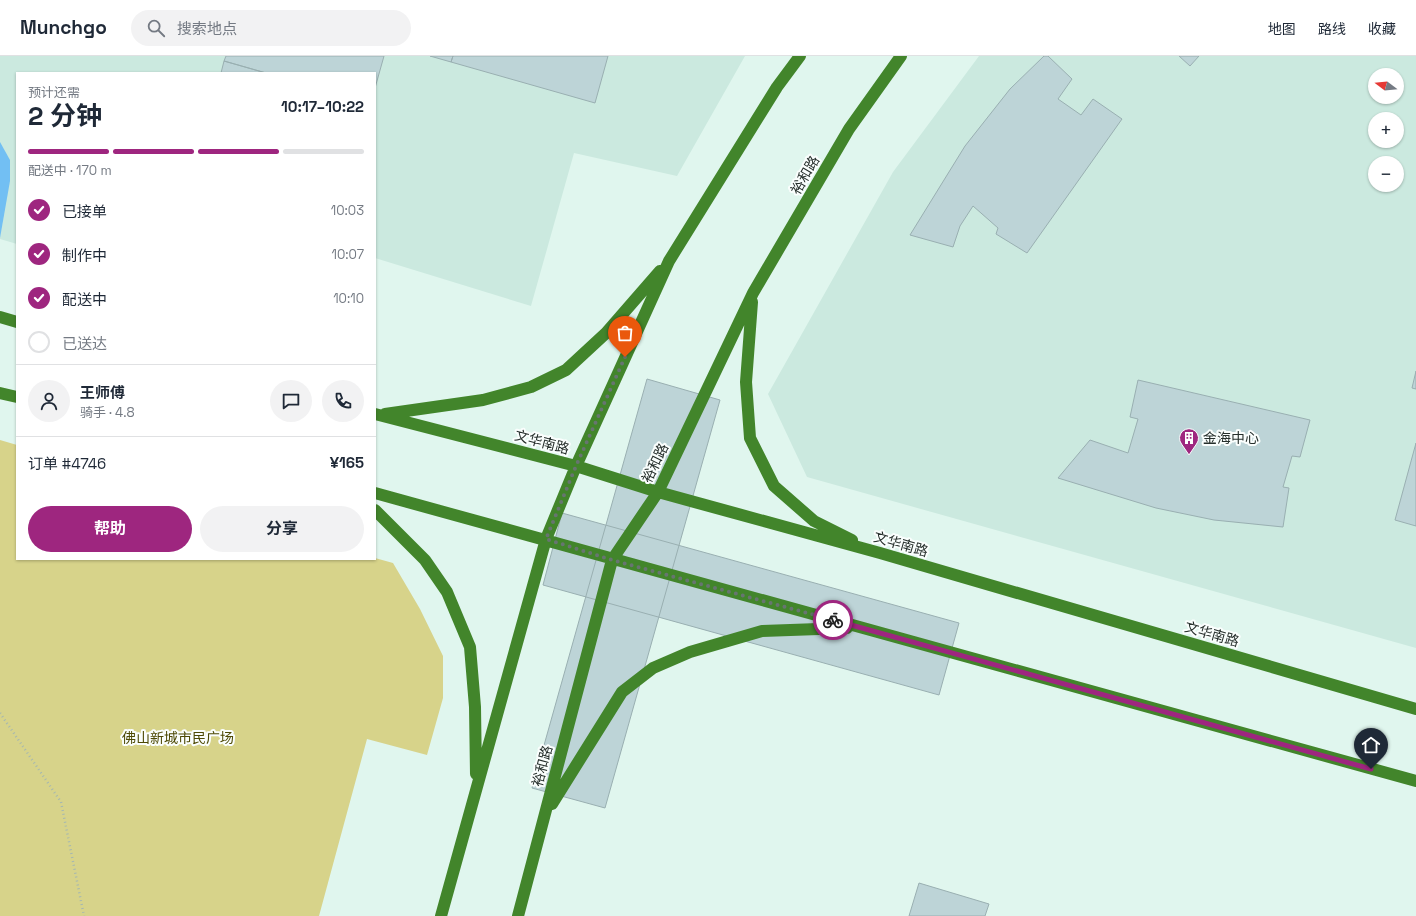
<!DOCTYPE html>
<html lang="zh">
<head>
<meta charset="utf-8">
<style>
  body { margin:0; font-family:"Space Grotesk","Noto Sans SC",sans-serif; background:#f2f2f3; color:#1f2937; height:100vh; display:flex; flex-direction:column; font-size:15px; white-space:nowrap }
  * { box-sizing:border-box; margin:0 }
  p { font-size:13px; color:#747a83 }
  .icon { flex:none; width:22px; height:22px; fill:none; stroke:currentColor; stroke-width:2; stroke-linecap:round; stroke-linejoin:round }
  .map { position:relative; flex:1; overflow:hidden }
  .sheet { position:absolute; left:16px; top:16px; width:360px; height:488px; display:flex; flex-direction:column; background:#fff; border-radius:0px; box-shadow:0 1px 3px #0004 }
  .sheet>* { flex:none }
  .needle { width:26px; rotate:286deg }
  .fabs { position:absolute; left:1368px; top:12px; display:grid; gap:8px }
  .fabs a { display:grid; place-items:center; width:36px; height:36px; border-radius:50%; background:#fff; box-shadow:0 1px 3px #0004; font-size:20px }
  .pin { position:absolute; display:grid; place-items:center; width:34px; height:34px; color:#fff; margin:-41px -17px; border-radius:50% 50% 50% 0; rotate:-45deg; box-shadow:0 0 4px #0007 }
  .pin .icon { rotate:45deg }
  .courier { position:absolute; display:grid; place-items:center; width:40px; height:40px; margin:-20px; border:3px solid #9e267f; border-radius:50%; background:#fff; color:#222; box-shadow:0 1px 5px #0007 }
  .headline em { font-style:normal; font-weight:700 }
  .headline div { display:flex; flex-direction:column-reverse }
  .headline { display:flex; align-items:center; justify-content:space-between; height:68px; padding:0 12px }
  h1 { font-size:26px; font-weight:700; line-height:30px }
  .bar { display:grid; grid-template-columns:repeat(4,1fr); gap:6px 4px; align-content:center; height:48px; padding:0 12px }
  .bar i { height:5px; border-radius:3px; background:#e0e1e3 }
  .bar .selected { background:#9e267f }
  .bar p { grid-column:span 4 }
  .line { display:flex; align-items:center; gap:10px; padding:0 12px; border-top:1px solid #e0e1e3 }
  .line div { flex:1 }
  .round { display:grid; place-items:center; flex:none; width:42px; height:42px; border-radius:21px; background:#f2f2f3 }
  ol { padding:0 12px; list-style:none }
  li { display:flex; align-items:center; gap:12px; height:44px }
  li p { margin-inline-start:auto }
  li .icon { padding:4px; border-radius:50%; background:#9e267f; color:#fff; stroke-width:4 }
  li:last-child { color:#747a83 }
  li i { width:22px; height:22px; border:2px solid #e0e1e3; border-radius:50% }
  .primary-button { display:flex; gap:8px; margin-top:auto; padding:8px 12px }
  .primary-button a { flex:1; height:46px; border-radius:24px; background:#9e267f; color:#fff; font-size:16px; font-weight:700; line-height:46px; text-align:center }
  .primary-button a+a { background:#f2f2f3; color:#1f2937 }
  header { display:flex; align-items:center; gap:24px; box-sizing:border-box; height:56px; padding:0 20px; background:#fff; border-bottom:1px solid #e0e1e3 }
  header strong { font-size:19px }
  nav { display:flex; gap:22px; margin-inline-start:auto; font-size:14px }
  .search { width:280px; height:36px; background:#f2f2f3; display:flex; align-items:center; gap:10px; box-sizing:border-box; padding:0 14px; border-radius:22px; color:#747a83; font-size:15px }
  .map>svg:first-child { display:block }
</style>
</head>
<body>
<header>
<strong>Munchgo</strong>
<div class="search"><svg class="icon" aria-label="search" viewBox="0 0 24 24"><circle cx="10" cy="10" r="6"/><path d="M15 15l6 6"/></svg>搜索地点</div>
<nav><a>地图</a><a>路线</a><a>收藏</a></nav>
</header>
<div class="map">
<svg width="1416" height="860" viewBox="0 0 1416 860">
  <rect width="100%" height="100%" fill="#e0f6ee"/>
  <path fill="#cbe9df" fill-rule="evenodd" d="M0,0h745l-68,120 -103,-23 -43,153 -156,-48v-185h-358v171l-17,-5z
    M979,0h437v592l-609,-171 -39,-83 125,-222zM1375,19h22v22h-22zM1375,63h22v22h-22zM1375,107h22v22h-22z"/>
  <path fill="#d7d38a" d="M0,384l17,5v114l358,-1 18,5 27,46 23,47v42l-16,57 -60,-16 -48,177h-319z"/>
  <path fill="#72bff3" d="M0,86l10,18v21l-10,57z"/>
  <path fill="#bdd4d7" stroke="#99afb1" d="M226,0h158l-9,32v-15h-109l-42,-12z
    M430,0h23l-2,6z
    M453,0h155l-13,47 -144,-41z
    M1044,0h4l24,23 -14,20 23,16 12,-16 29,20 -95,134 -31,-19 2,-6 -25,-22 -13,20 -7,21 -43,-12 55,-89 45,-57z
    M1179,0h20l-9,10z
    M224,5l42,12h-45z
    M1416,315v18l-4,-1z
    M647,323l73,21 -115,408 -73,-20z
    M1138,324l172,40 -10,37 -8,-1 -9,31 6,1 -6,39 -69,-7 -58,-12 -98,-30 32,-38 38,13 10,-34 -8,-2z
    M1416,387v83l-21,-6z
    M562,457l397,110 -20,72 -396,-110z
    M919,827l70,21 -4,12h-76z"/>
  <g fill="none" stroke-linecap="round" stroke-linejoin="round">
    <path stroke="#a5b7b1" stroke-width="2.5" stroke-dasharray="1 3" stroke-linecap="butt" d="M0,657l61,89 23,114"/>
    <path stroke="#42852b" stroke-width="12" d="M752,246l-6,80 4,56 24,48 40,35 38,19
      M0,261l17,5
      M0,337l17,4
      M375,358l201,52 82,26 222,61 536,156
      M385,358l98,-14 48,-13 35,-17 40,-37 54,-62
      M375,437l1041,288
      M375,454l50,50 22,32 23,55 5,60 1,67
      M552,748l70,-112 31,-24 37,-16 72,-21 85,-3
      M441,860l105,-377 30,-73 93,-205 108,-174 23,-31
      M518,860l94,-356 46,-68 95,-199 96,-164 52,-73"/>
  </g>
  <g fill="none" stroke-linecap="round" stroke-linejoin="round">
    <path stroke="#677570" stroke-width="4" stroke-dasharray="0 7.2" d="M625,301l-49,109 -30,73 66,21 221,60"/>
    <path stroke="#9e267f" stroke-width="5" d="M833,564l538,149"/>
  </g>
  <defs>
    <symbol id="building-pin" viewBox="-11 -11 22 30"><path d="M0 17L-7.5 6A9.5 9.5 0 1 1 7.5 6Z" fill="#9e267f" stroke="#fafefd"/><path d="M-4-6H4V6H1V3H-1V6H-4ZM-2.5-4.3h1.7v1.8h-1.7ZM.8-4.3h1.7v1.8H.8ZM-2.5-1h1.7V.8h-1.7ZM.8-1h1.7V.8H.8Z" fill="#fff"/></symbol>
  </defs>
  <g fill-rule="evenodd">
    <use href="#building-pin" x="1178" y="371" width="22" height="30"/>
  </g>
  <g text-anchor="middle" stroke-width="4" stroke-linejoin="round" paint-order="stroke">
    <g font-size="14" fill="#262f2c" stroke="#fafefd">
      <text transform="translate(805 119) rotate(-60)" y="5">裕和路</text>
      <text transform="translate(542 386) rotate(15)" y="5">文华南路</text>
      <text transform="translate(655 407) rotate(-64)" y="5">裕和路</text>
      <text transform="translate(901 488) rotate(16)" y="5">文华南路</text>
      <text transform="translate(1212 578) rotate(16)" y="5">文华南路</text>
      <text transform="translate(542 710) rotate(-75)" y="5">裕和路</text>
    </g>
    <g font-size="14" fill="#262f2c" stroke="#fafefd" text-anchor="start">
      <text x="1203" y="387">金海中心</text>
    </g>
    <g font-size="14" fill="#4d4904" stroke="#fafefd">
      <text x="178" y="687">佛山新城市民广场</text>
    </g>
  </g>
</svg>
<div class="fabs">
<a><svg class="needle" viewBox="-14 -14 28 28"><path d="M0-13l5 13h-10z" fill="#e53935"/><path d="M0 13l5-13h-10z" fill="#747a83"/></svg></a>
<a>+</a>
<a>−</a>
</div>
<div class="pin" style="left:625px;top:301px;background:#ea580c"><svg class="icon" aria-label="bag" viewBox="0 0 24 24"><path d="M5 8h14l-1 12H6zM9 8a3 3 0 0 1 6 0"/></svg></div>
<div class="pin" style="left:1371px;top:713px;background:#1f2937"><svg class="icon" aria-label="home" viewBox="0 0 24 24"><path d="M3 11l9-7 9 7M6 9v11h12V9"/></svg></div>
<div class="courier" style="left:833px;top:564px"><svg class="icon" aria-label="bike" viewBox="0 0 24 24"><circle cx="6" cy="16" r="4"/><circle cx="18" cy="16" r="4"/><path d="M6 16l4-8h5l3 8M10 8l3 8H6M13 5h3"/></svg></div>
<section class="sheet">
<div class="headline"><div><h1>2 分钟</h1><p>预计还需</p></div><em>10:17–10:22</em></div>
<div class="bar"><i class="selected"></i><i class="selected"></i><i class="selected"></i><i></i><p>配送中 · 170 m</p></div>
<ol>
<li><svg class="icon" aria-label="check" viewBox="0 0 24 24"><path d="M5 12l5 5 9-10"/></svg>已接单<p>10:03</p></li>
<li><svg class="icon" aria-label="check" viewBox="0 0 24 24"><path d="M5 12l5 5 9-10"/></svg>制作中<p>10:07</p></li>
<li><svg class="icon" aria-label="check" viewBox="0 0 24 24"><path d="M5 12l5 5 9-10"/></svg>配送中<p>10:10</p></li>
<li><i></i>已送达</li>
</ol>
<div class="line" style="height:72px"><a class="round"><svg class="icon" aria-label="person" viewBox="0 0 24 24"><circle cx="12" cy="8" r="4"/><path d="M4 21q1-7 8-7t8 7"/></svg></a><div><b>王师傅</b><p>骑手 · 4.8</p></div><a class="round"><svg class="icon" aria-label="chat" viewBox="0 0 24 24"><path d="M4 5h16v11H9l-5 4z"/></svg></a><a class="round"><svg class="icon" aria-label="phone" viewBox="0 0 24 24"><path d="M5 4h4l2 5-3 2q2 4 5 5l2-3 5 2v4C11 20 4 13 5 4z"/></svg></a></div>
<div class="line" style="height:52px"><div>订单 #4746</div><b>¥165</b></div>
<div class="primary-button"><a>帮助</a><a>分享</a></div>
</section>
</div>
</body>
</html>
